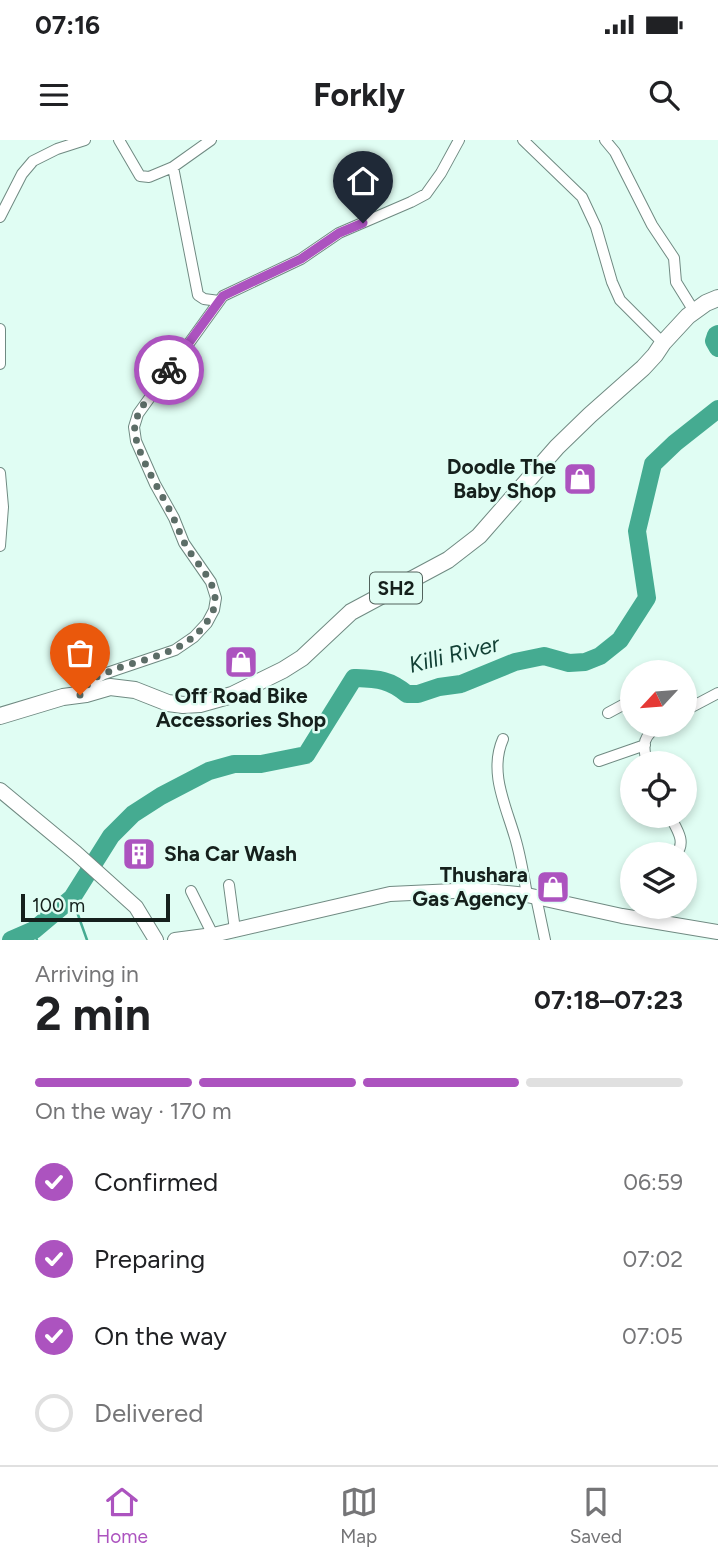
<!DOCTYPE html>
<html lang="en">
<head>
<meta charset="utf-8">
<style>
  body { margin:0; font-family:Figtree,sans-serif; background:#f6f6f6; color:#202124; height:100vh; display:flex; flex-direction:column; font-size:26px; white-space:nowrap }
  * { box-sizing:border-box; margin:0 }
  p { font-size:23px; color:#757577 }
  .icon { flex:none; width:38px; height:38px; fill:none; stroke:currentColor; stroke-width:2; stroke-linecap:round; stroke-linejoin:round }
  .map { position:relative; height:800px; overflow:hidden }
  .side { display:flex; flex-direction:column; background:#fff; flex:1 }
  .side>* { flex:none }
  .needle { width:46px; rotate:244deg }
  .tools { position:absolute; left:620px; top:520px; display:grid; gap:14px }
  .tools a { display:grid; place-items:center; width:77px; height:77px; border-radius:50%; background:#fff; box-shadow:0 4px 10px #0003; font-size:35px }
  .scale { position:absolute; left:21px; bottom:18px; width:149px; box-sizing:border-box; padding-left:7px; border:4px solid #15201c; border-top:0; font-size:19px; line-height:24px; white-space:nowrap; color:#15201c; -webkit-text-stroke:5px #e0fdf3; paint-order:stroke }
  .pin { position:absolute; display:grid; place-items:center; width:60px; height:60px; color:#fff; margin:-72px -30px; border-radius:50% 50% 50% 0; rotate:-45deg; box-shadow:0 0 7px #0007 }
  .pin .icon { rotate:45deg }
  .courier { position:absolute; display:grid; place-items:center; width:70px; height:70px; margin:-35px; border:5px solid #ac53bf; border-radius:50%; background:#fff; color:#222; box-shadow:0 2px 9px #0007 }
  .head em { font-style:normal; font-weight:700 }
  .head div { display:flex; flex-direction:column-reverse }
  .head { display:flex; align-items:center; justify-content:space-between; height:119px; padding:0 35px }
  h1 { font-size:46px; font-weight:700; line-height:52px }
  .bar { display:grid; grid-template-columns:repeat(4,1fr); gap:10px 7px; align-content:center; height:84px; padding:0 35px }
  .bar i { height:9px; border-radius:5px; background:#e0e0e0 }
  .bar .selected { background:#ac53bf }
  .bar p { grid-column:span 4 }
  ol { padding:0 35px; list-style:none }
  li { display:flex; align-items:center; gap:21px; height:77px }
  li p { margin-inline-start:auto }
  li .icon { padding:7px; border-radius:50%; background:#ac53bf; color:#fff; stroke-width:4 }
  li:last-child { color:#757577 }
  li i { width:38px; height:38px; border:4px solid #e0e0e0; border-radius:50% }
  .status { display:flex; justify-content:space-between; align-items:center; height:49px; padding:0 35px; background:#fff; direction:ltr }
  .status svg { height:19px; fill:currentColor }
  header { display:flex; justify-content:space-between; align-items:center; height:91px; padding:0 35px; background:#fff; font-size:32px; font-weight:700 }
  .tabs { display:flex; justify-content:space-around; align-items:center; height:98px; border-top:2px solid #e0e0e0; background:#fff; font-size:19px; color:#757577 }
  .tabs a { display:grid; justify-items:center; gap:4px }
  .tabs .selected { color:#ac53bf }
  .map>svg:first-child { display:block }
</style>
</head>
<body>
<div class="status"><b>07:16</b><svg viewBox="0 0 49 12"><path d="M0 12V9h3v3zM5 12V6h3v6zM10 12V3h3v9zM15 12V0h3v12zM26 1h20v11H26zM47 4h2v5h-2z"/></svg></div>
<header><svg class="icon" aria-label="menu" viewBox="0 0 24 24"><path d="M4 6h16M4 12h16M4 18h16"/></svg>Forkly<svg class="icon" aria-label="search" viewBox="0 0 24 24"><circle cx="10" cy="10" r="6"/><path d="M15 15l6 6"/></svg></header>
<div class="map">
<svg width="718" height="800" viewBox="0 0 718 800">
  <rect width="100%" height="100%" fill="#e0fdf3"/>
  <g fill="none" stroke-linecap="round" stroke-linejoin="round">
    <path stroke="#45ab91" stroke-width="2.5" d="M72,758l15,42
      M34,790l3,10"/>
    <path stroke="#45ab91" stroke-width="18" d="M718,194l-2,1 -2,6 4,7
      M11,800l23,-10 38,-32 39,-62 22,-22 28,-18 48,-25 25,-7h27l45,-9 48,-77c24,1 35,1 53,16h11l21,-7 22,-3 54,-22 29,-6 25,7 16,-1 15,-6 20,-16 27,-42 -10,-67 16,-67 22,-21 43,-34"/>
    <defs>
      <path id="street" d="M119,0l21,36 9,1 24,-10
        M211,0l-38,27 25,128 6,4 15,2
        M523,0l59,57 14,30 16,55 8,18 43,43
        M605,0l10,12 37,73 22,33 2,24 18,29
        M0,77l22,-43 11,-13 24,-12 28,-9
        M0,189v35
        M0,333l3,34 -3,39
        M80,555l10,-13 14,-8 71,-24 19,-13 13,-14 7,-13 2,-12 -5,-16 -27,-39 -10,-25 -19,-34 -19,-43 -2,-14 4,-13 85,-118 78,-37 38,-26 72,-31 15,-8 15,-21 18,-33
        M684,571l34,-18
        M608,573l24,-13
        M503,599c-15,34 4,69 13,102 5,18 8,36 11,54
        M599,621l46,-16
        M647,623c-5,-20 -4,-26 13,-39
        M670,676c6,12 17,26 6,38
        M229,745l6,45
        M191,751l22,44
        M536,757l9,43
        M651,779l1,-13"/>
      <path id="secondary" d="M0,650l76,63 60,54 20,33
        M175,800l38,-5 177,-41 86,-4 51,5 95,21 96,16"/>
      <path id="primary" d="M0,576l63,-19 23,-3 24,-7 25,3 33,13 15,2 17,-1 32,-9 51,-25 19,-12 49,-46 97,-52 31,-24 78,-89 33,-32 53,-47 12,-13 8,-12 25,-27 18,-13 12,-5"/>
    </defs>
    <use href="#street" stroke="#708a82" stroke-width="12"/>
    <use href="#secondary" stroke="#708a82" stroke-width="16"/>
    <use href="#primary" stroke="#708a82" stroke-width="18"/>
    <use href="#street" stroke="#fff" stroke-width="10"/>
    <use href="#secondary" stroke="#fff" stroke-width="14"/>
    <use href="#primary" stroke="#fff" stroke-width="16"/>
  </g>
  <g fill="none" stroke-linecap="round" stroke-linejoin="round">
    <path stroke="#5c6d67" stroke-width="7" stroke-dasharray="0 12.6" d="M80,555c3,-4 6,-9 10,-13 7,-7 19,-10 28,-14 36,-12 75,-17 94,-55 13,-26 -18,-50 -28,-71 -4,-8 -7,-17 -11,-25 -10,-22 -42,-70 -38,-93 3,-17 24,-39 34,-54"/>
    <path stroke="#ac53bf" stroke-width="9" d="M169,230l54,-74 78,-37 38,-26 24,-10"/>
  </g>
  <defs>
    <symbol id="shop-square" viewBox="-11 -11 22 22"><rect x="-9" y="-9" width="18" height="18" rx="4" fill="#ac53bf" stroke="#e0fdf3"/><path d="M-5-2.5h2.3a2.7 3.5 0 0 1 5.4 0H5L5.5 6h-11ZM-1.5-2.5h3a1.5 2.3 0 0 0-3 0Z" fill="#fff"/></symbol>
    <symbol id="building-square" viewBox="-11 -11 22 22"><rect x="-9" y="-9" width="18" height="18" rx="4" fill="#ac53bf" stroke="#e0fdf3"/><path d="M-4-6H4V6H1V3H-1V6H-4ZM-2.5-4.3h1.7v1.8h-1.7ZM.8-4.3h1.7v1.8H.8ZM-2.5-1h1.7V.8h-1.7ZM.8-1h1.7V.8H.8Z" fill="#fff"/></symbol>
  </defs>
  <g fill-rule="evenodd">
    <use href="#shop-square" x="561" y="320" width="38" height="38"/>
    <use href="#shop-square" x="222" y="503" width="38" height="38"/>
    <use href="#building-square" x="120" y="695" width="38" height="38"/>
    <use href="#shop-square" x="534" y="728" width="38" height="38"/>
  </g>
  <g text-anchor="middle" stroke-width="5" stroke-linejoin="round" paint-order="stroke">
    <rect fill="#e0fdf3" stroke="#52625c" stroke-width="2" x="370" y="432.5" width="52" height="31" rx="5"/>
    <g font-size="19" font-weight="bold" fill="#15201c">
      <text x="396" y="455">SH2</text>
    </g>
    <g font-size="21" font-weight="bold" fill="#15201c" stroke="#e0fdf3" text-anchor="end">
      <text x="556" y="334">Doodle The<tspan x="556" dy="24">Baby Shop</tspan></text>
      <text x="241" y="563" text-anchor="middle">Off Road Bike<tspan x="241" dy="24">Accessories Shop</tspan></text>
      <text x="164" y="721" text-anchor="start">Sha Car Wash</text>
      <text x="528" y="742">Thushara<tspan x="528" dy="24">Gas Agency</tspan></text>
    </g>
    <g font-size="23" font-style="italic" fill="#113f34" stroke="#e0fdf3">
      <text transform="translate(454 514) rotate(-14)" y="8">Killi River</text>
    </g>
  </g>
</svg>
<div class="tools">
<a><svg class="needle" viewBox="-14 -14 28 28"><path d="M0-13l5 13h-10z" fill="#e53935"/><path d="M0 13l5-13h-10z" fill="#757577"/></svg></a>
<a><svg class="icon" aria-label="locate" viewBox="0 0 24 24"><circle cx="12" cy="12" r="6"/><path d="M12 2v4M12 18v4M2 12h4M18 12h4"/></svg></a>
<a><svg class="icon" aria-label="layers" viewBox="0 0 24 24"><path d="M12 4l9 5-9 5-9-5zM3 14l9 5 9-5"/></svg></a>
</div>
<div class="scale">100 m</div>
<div class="pin" style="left:80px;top:555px;background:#ea580c"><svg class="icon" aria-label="bag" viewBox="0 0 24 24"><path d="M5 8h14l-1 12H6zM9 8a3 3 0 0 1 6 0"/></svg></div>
<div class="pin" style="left:363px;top:83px;background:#1f2937"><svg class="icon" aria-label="home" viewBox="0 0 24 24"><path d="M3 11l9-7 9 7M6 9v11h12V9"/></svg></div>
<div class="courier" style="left:169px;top:230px"><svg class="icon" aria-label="bike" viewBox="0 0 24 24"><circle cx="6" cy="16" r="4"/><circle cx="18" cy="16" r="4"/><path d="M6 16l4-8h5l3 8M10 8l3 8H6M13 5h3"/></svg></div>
</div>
<section class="side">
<div class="head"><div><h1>2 min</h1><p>Arriving in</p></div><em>07:18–07:23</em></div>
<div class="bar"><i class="selected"></i><i class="selected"></i><i class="selected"></i><i></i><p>On the way · 170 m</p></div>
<ol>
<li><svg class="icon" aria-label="check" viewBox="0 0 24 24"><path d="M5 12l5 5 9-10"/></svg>Confirmed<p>06:59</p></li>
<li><svg class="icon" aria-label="check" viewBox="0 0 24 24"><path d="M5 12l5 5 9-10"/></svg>Preparing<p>07:02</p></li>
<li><svg class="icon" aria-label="check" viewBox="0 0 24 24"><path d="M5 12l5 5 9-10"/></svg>On the way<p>07:05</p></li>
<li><i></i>Delivered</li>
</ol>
</section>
<nav class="tabs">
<a class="selected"><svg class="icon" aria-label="home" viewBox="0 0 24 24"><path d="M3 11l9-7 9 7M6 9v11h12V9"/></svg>Home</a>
<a><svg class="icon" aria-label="map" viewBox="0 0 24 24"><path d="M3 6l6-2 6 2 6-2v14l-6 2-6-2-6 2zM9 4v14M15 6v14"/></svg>Map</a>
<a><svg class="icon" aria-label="saved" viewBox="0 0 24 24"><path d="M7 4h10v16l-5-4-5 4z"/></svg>Saved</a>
</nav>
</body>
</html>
